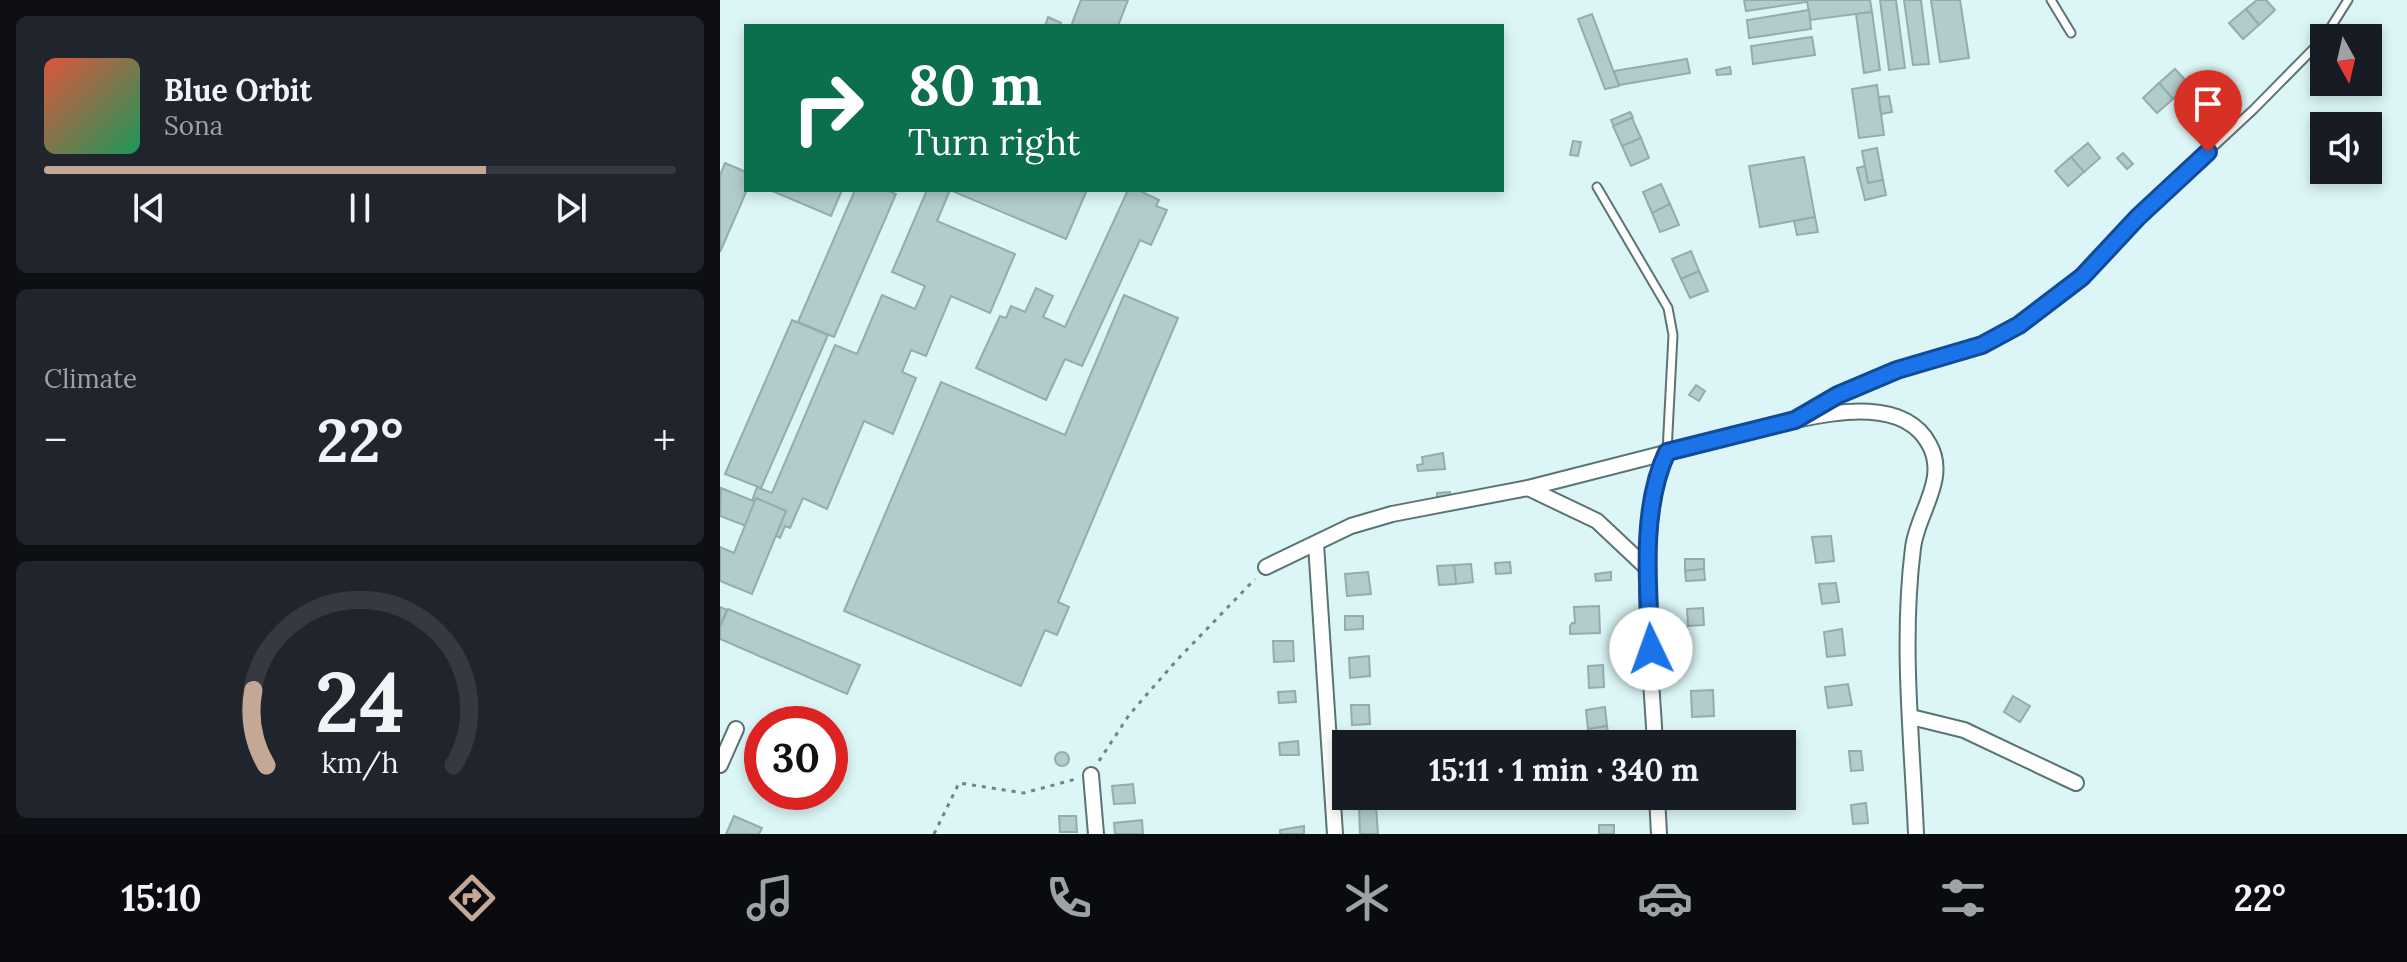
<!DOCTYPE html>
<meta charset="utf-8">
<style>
:root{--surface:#171b24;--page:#20242c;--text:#f1f3f6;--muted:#9ea1a6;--line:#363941;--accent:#c5a796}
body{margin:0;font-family:Lora,serif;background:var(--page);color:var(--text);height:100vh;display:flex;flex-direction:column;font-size:30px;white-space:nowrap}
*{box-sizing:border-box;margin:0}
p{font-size:26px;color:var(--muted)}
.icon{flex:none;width:44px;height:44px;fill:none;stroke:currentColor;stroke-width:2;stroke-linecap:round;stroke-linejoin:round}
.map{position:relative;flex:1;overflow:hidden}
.sheet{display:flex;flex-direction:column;gap:16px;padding:16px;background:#0d0f14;width:720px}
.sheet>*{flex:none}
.guide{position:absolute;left:24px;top:24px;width:760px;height:168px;border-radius:0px;box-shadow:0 4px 12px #0003;background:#0b6e4f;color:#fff;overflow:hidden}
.needle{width:52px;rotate:172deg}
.tools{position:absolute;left:1590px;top:24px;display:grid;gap:16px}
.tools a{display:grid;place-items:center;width:72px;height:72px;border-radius:0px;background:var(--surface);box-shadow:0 4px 12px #0003;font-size:40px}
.speed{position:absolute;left:24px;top:706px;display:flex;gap:16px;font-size:40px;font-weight:700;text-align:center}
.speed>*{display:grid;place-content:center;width:104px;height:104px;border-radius:50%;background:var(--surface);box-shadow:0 4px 12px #0003;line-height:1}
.speed .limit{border:12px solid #d22;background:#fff;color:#111}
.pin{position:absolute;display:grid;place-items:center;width:68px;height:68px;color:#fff;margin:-82px -34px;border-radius:50% 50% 50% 0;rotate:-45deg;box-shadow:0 0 8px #0007}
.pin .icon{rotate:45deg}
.me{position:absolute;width:88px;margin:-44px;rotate:357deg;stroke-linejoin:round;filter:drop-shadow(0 0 6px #0008)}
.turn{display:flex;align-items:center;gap:28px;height:168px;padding:0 32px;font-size:36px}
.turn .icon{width:104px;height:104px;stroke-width:2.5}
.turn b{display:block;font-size:56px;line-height:68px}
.big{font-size:60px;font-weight:700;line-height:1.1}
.sheet .widget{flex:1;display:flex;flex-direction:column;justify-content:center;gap:12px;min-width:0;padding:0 28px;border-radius:12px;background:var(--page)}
.sheet .dial{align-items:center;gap:0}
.dial svg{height:208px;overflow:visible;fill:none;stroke:var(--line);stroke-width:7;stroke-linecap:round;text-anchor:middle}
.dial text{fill:var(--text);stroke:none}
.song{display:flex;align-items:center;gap:24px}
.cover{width:96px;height:96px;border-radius:12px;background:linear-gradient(135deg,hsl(10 70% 55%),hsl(150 70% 35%))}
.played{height:8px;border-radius:4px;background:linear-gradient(90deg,var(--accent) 70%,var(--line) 70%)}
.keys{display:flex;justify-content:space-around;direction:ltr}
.heat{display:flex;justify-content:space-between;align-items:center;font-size:44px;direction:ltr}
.trip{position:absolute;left:612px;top:730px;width:464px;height:80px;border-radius:0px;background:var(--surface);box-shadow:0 4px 12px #0003;font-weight:700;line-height:80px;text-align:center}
.dock{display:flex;height:128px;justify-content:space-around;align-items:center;background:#090b0e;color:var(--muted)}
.dock .icon{width:56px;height:56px}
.dock .active{color:var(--accent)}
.dock b{font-size:36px;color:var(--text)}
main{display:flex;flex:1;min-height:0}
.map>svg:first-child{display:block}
.building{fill:#b2cbcb;stroke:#94acad;stroke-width:2}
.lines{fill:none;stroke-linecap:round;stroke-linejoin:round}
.service-casing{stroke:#5c7374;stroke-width:11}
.minor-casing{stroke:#5c7374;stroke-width:18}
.path{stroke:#728384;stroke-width:3;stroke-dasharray:4 6;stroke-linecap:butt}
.service{stroke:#fff;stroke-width:7}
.minor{stroke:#fff;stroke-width:14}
.route-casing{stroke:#114b97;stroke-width:20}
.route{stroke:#1a73e8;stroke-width:14}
</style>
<main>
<section class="sheet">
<div class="widget">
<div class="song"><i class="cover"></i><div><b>Blue Orbit</b><p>Sona</p></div></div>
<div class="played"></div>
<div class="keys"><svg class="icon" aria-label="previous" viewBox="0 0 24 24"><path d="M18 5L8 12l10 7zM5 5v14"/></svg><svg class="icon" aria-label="pause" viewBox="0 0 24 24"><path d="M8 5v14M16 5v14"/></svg><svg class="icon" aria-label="next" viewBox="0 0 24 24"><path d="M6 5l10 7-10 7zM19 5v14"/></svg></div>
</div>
<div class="widget"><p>Climate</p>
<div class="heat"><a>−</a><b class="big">22°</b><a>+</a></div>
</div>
<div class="widget dial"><svg viewBox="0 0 100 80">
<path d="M14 69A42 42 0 1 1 86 69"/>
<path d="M14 69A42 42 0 0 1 9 40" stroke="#c5a796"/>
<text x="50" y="56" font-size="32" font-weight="700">24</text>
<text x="50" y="72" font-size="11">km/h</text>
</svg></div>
</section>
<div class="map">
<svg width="1687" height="834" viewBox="0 0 1687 834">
<rect width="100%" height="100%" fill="#dcf5f6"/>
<g class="building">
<polygon points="361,0 408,0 398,26 351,26"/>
<polygon points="1024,0 1087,0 1087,2 1026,11"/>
<polygon points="1087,0 1150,0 1152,12 1090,20"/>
<polygon points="1160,0 1176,0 1185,68 1169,70"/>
<polygon points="1184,0 1201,0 1209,64 1193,65"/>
<polygon points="1211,0 1240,0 1249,58 1220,62"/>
<polygon points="1537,0 1546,0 1555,10 1539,25 1526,9"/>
<polygon points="1526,9 1539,25 1523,39 1509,23"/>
<polygon points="1089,10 1091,29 1029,38 1027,20"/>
<polygon points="1152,12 1160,70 1144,73 1136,14"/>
<polygon points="872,14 899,86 885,89 858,19"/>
<polygon points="328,17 341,23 339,26 325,26"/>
<polygon points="1092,37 1095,55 1033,64 1031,46"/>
<polygon points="967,59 970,73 899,85 894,71"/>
<polygon points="1010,67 1011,74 997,75 996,70"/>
<polygon points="1455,69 1469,84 1453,99 1439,83"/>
<polygon points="1439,83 1453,99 1437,113 1423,98"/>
<polygon points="1157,85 1164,135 1139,138 1132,89"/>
<polygon points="1169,96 1172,112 1161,114 1159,97"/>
<polygon points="910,112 913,117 894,126 891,120"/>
<polygon points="912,118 921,138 902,146 893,126"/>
<polygon points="921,138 929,158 911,166 902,146"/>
<polygon points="853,141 861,142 858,156 850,155"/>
<polygon points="1368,143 1380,158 1364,172 1351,157"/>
<polygon points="1157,148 1163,180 1148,183 1142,151"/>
<polygon points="1403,153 1413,164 1407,169 1397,158"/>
<polygon points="1084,157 1095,217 1040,227 1029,166"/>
<polygon points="1351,157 1364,172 1348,186 1335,171"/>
<polygon points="5,163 26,172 27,190 0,252 0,175"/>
<polygon points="1145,166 1148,183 1163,180 1166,195 1145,200 1137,168"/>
<polygon points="941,184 950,204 932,213 923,192"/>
<polygon points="50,190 122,190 111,216"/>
<polygon points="135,190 166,190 176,194 114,337 78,322"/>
<polygon points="207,190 367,190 346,239 230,190 217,221 295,254 270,313 231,296 206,356 191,350 182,372 196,378 173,434 144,421 107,509 83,498 70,528 65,526 60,538 56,536 66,511 37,499 36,502 32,501 37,487 52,493 115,345 137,354 162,295 195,309 205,286 172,272"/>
<polygon points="408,190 418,190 439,200 436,206 447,210 431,245 420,240 362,366 345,359 326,400 256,368 280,316 286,318 291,306 305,312 316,288 333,296 323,317 345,327"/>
<polygon points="950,204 959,225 940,232 932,213"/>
<polygon points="1095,217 1098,232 1077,235 1074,221"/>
<polygon points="971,251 979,271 961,279 952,259"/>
<polygon points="979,271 988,291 970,298 961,279"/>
<polygon points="404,295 458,318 338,602 349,607 337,635 325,630 301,686 124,611 221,382 345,435"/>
<polygon points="72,320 108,335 41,488 5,474"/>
<polygon points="976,385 985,391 979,401 969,395"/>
<polygon points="723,453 725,469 698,471 697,465 703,464 702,457"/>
<polygon points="1,488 36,502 26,526 0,516"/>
<polygon points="730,492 731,499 717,500 717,493"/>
<polygon points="36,498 66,511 32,594 0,581 0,547 14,553"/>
<polygon points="1111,536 1114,561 1096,563 1092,537"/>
<polygon points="965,559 984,559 984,569 965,571"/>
<polygon points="790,562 791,573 776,574 775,563"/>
<polygon points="751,564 753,582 736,584 734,565"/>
<polygon points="734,565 736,584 719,585 717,566"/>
<polygon points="984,569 985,580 966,581 965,571"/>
<polygon points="648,572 651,594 627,596 625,574"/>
<polygon points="891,572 891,580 876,581 875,574"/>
<polygon points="1116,583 1119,602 1102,604 1099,584"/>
<polygon points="879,606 880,633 850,634 850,626 852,623 855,623 854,607"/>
<polygon points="0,607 7,610 0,626"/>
<polygon points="983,608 984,625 968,626 967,609"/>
<polygon points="8,609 140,665 127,694 0,639 0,627"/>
<polygon points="625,616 643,616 643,629 625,630"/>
<polygon points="1122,629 1125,655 1107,657 1104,632"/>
<polygon points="553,641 573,641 574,661 554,662"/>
<polygon points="649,656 650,676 630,678 629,658"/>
<polygon points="883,665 884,687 869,688 868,666"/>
<polygon points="1128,684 1132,705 1108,708 1105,687"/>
<polygon points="993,690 994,716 972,717 971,691"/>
<polygon points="575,691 576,702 559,703 558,692"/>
<polygon points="1293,696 1310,706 1300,722 1284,712"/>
<polygon points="631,705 649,705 650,724 632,725"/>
<polygon points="885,707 887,726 868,729 866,710"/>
<polygon points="887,726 890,744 871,744 868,729"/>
<polygon points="578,741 579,755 560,755 559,743"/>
<polygon points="1129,751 1141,751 1143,770 1131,771"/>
<circle cx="342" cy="759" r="7"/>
<polygon points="413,784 415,803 394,804 392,786"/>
<polygon points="874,796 894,796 894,803 874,802"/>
<polygon points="1146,803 1148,823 1133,824 1131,805"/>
<polygon points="656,807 658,834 640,834 639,808"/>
<polygon points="14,816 42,828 39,834 6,834"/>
<polygon points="339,816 356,816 357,832 340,832"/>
<polygon points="422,820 423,834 395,834 394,823"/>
<rect x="879" y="825" width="15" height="9"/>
<polygon points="584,826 584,834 560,834 560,830"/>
</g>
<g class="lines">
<g class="service-casing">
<g id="service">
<polyline points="1331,0 1351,33"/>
<polyline points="877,187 948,308 953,335 947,452"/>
<polyline points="1087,413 1118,395 1177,370 1262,345 1299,325 1362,277 1418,217 1534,109 1604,38 1628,0"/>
</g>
</g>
<g class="minor-casing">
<g id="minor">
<polyline points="808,488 877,521 928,569"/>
<polyline points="596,544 615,834"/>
<path d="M546,567L631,526L672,514L808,488L1075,420C1116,412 1184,398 1209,444C1229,479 1197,513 1193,548C1181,643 1192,739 1196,834"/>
<polyline points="1191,717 1244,730 1356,783"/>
<path d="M935,744C931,663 914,524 947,452"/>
<polyline points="0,765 16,729"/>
<polyline points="371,775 376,834"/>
<polyline points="937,796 939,834"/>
</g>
</g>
<g class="path">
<polyline points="379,761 409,715 456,661 535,579"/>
<polyline points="214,834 239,783 304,793 356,779"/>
</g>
<use href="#service" class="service"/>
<use href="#minor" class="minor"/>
</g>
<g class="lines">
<g class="route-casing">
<path id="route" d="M931,649C928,587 920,509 947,452L1075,420L1118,395L1177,370L1262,345L1299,325L1362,277L1418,217L1488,152"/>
</g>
<use href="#route" class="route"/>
</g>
</svg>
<div class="tools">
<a><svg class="needle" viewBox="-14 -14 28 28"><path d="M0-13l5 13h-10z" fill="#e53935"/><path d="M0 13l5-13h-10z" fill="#9ea1a6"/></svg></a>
<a><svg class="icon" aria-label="sound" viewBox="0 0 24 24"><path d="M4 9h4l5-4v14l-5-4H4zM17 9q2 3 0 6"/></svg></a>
</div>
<div class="speed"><div class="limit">30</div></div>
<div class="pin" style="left:1488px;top:152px;background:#d93025"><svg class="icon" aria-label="arrive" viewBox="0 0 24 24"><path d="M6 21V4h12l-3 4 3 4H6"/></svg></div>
<svg class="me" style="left:931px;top:649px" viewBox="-20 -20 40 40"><circle r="19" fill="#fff"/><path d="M0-13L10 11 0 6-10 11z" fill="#1a73e8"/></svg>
<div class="trip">15:11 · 1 min · 340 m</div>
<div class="guide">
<div class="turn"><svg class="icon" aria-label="right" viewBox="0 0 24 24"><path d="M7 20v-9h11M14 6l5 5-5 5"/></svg><div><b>80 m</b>Turn right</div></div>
</div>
</div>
</main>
<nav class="dock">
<b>15:10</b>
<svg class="icon active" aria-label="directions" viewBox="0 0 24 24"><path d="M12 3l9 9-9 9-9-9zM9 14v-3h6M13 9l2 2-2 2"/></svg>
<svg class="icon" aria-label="music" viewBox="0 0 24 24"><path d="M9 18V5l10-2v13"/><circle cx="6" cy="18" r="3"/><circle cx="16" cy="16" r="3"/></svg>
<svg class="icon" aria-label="phone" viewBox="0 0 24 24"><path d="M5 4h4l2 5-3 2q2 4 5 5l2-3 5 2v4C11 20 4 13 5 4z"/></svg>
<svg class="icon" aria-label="climate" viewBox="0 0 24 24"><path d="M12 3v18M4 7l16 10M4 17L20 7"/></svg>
<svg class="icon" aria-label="car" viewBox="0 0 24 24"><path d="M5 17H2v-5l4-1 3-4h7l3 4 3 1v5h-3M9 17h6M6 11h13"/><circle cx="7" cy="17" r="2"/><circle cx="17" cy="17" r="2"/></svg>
<svg class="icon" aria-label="filters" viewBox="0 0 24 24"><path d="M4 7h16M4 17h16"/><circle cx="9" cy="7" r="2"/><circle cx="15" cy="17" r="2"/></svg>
<b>22°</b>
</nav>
